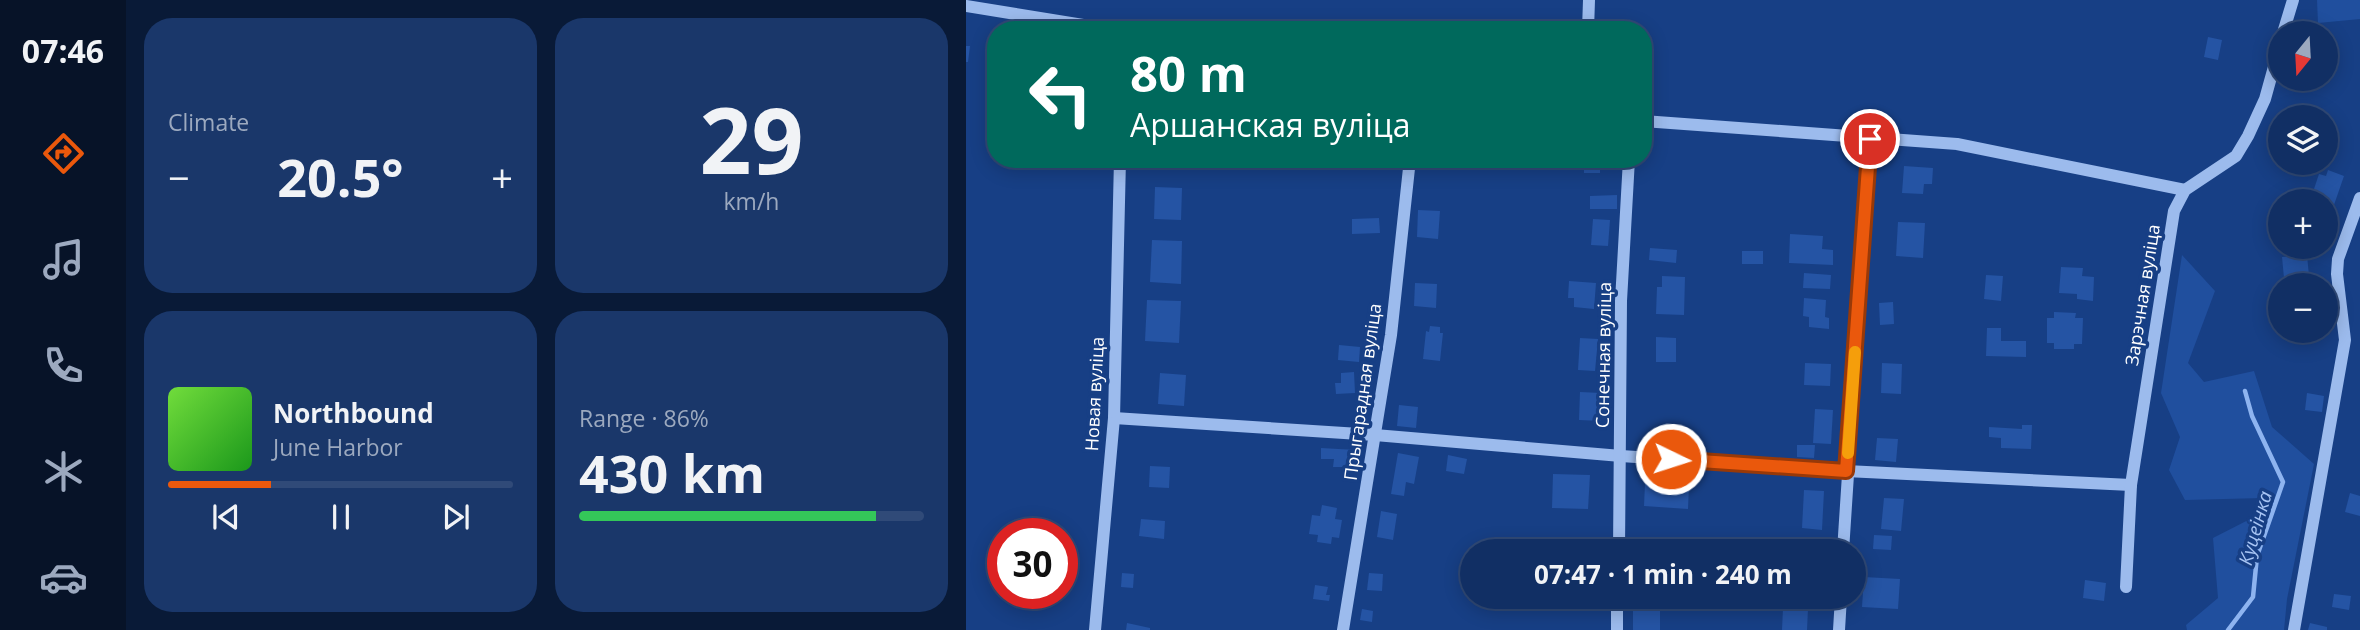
<!DOCTYPE html>
<meta charset="utf-8">
<style>
:root{--surface:#112f64;--page:#1a376a;--text:#f1f3f6;--muted:#9ca9bf;--line:#304a78;--accent:#ea580c}
body{margin:0;font-family:"Open Sans",sans-serif;background:var(--page);color:var(--text);height:100vh;display:flex;flex-direction:column;font-size:26px;white-space:nowrap}
*{box-sizing:border-box;margin:0}
p{font-size:23px;color:var(--muted)}
.icon{flex:none;width:38px;height:38px;fill:none;stroke:currentColor;stroke-width:2;stroke-linecap:round;stroke-linejoin:round}
.map{position:relative;flex:1;overflow:hidden}
.panel{display:flex;flex-direction:column;gap:18px;padding:18px;background:#091a37;width:840px}
.panel>*{flex:none}
.top-card{position:absolute;left:21px;top:21px;width:665px;height:147px;border-radius:28px;box-shadow:0 4px 18px #0003,0 0 0 2px var(--line);background:#00695c;color:#fff;overflow:hidden}
.needle{width:46px;rotate:198deg}
.controls{position:absolute;left:1302px;top:21px;display:grid;gap:14px}
.controls a{display:grid;place-items:center;width:70px;height:70px;border-radius:50%;background:var(--surface);box-shadow:0 4px 18px #0003,0 0 0 2px var(--line);font-size:35px}
.speed{position:absolute;left:21px;top:518px;display:flex;gap:14px;font-size:35px;font-weight:700;text-align:center}
.speed>*{display:grid;place-content:center;width:91px;height:91px;border-radius:50%;background:var(--surface);box-shadow:0 4px 18px #0003,0 0 0 2px var(--line);line-height:1}
.speed .limit{border:10px solid #d22;background:#fff;color:#111}
.pin{position:absolute;display:grid;place-items:center;width:60px;height:60px;color:#fff;margin:-30px;border:4px solid #fff;border-radius:50%;box-shadow:0 2px 7px #0007}
.me{position:absolute;width:77px;margin:-38px;rotate:94deg;stroke-linejoin:round;filter:drop-shadow(0 0 5px #0008)}
.turn{display:flex;align-items:center;gap:24px;height:147px;padding:0 28px;font-size:32px}
.turn .icon{width:91px;height:91px;stroke-width:2.5}
.turn b{display:block;font-size:49px;line-height:60px}
.big{font-size:52px;font-weight:700;line-height:1.1}
.panel .tile{flex:1;display:flex;flex-direction:column;justify-content:center;gap:10px;min-width:0;padding:0 24px;border-radius:28px;background:var(--page)}
.panel .dial{align-items:center;gap:0}
.dial b{font-size:91px;line-height:1}
.song{display:flex;align-items:center;gap:21px}
.cover{width:84px;height:84px;border-radius:10px;background:linear-gradient(135deg,hsl(100 70% 55%),hsl(120 70% 35%))}
.played{height:7px;border-radius:4px;background:linear-gradient(90deg,var(--accent) 30%,var(--line) 30%)}
.keys{display:flex;justify-content:space-around;direction:ltr}
.heat{display:flex;justify-content:space-between;align-items:center;font-size:38px;direction:ltr}
.charge{height:10px;border-radius:5px;background:linear-gradient(90deg,#34c759 86%,var(--line) 0)}
.panel .tiles{flex:1;display:grid;gap:18px;grid-template-columns:repeat(2,1fr)}
.trip{position:absolute;left:494px;top:539px;width:406px;height:70px;border-radius:35px;background:var(--surface);box-shadow:0 4px 18px #0003,0 0 0 2px var(--line);font-weight:700;line-height:70px;text-align:center}
main{display:flex;flex:1;min-height:0}
.tabs{display:flex;flex-direction:column;width:126px;justify-content:space-around;align-items:center;background:#071328;color:var(--muted)}
.tabs .icon{width:49px;height:49px}
.tabs .current{color:var(--accent)}
.tabs b{font-size:32px;color:var(--text)}
.map>svg:first-child{display:block}
.green{fill:#204f9e}
.lines{fill:none;stroke-linecap:round;stroke-linejoin:round}
.stream{stroke:#8eb4f0;stroke-width:4.5}
.building{fill:#2554a4}
.minor{stroke:#9cbbed;stroke-width:12}
.route-casing{stroke:#983908;stroke-width:18}
.route{stroke:#ea580c;stroke-width:12}
.slow{stroke:#f59e0b;stroke-width:12}
.labels{text-anchor:middle;stroke-width:7;stroke-linejoin:round;paint-order:stroke}
.street-label{font-size:18px;fill:#fff;stroke:#173f85}
.water-label{font-size:19px;font-style:italic;fill:#a8c5f4;stroke:#173f85}
</style>
<main>
<nav class="tabs">
<b>07:46</b>
<svg class="icon current" aria-label="directions" viewBox="0 0 24 24"><path d="M12 3l9 9-9 9-9-9zM9 14v-3h6M13 9l2 2-2 2"/></svg>
<svg class="icon" aria-label="music" viewBox="0 0 24 24"><path d="M9 18V5l10-2v13"/><circle cx="6" cy="18" r="3"/><circle cx="16" cy="16" r="3"/></svg>
<svg class="icon" aria-label="phone" viewBox="0 0 24 24"><path d="M5 4h4l2 5-3 2q2 4 5 5l2-3 5 2v4C11 20 4 13 5 4z"/></svg>
<svg class="icon" aria-label="climate" viewBox="0 0 24 24"><path d="M12 3v18M4 7l16 10M4 17L20 7"/></svg>
<svg class="icon" aria-label="car" viewBox="0 0 24 24"><path d="M5 17H2v-5l4-1 3-4h7l3 4 3 1v5h-3M9 17h6M6 11h13"/><circle cx="7" cy="17" r="2"/><circle cx="17" cy="17" r="2"/></svg>
</nav>
<section class="panel">
<div class="tiles">
<div class="tile"><p>Climate</p>
<div class="heat"><a>−</a><b class="big">20.5°</b><a>+</a></div>
</div>
<div class="tile dial"><b>29</b><p>km/h</p></div>
<div class="tile">
<div class="song"><i class="cover"></i><div><b>Northbound</b><p>June Harbor</p></div></div>
<div class="played"></div>
<div class="keys"><svg class="icon" aria-label="previous" viewBox="0 0 24 24"><path d="M18 5L8 12l10 7zM5 5v14"/></svg><svg class="icon" aria-label="pause" viewBox="0 0 24 24"><path d="M8 5v14M16 5v14"/></svg><svg class="icon" aria-label="next" viewBox="0 0 24 24"><path d="M6 5l10 7-10 7zM19 5v14"/></svg></div>
</div>
<div class="tile"><p>Range · 86%</p><b class="big">430 km</b><div class="charge"></div></div>
</div>
</section>
<div class="map">
<svg width="1394" height="630" viewBox="0 0 1394 630">
<rect width="100%" height="100%" fill="#173f85"/>
<g class="green">
<polygon points="1351,0 1394,0 1394,19 1352,23"/>
<polygon points="1216,255 1249,291 1222,363 1238,382 1288,371 1306,427 1348,464 1321,599 1318,630 1221,630 1220,625 1252,598 1247,538 1292,515 1297,498 1219,500 1203,470 1214,437 1195,393"/>
</g>
<g class="lines">
<polyline class="stream" points="1262,630 1287,597 1291,556 1317,482 1286,416 1279,391"/>
</g>
<g class="building">
<polygon points="1242,37 1256,40 1252,60 1238,57"/>
<polygon points="0,46 4,46 2,62 0,62"/>
<polygon points="392,159 424,159 423,168 392,166"/>
<polygon points="618,159 641,159 638,164 634,164 634,173 618,173"/>
<polygon points="938,166 967,168 966,184 958,184 957,194 936,193"/>
<polygon points="1362,170 1378,176 1360,228 1360,201 1344,201 1353,174 1360,176"/>
<polygon points="189,187 216,188 215,220 188,219"/>
<polygon points="651,195 651,209 624,209 624,196"/>
<polygon points="452,210 474,211 472,239 451,237"/>
<polygon points="413,218 414,233 386,234 386,219"/>
<polygon points="627,219 644,220 642,246 625,245"/>
<polygon points="932,222 959,223 957,258 930,256"/>
<polygon points="824,234 857,236 856,249 867,250 867,265 823,263"/>
<polygon points="186,240 216,241 215,284 184,282"/>
<polygon points="684,248 711,250 710,263 683,260"/>
<rect x="776" y="251" width="21" height="13"/>
<polygon points="1341,255 1343,276 1318,278 1316,257"/>
<polygon points="1095,267 1117,268 1116,276 1128,277 1127,301 1111,299 1111,294 1093,293"/>
<polygon points="838,273 865,275 864,289 837,288"/>
<polygon points="1020,275 1037,276 1035,301 1018,299"/>
<polygon points="696,276 719,277 718,315 690,314 691,287 696,287"/>
<polygon points="603,281 630,283 628,309 608,307 608,298 602,298"/>
<polygon points="449,283 471,284 470,308 448,306"/>
<polygon points="838,298 860,300 859,317 863,318 863,329 843,327 843,317 837,316"/>
<polygon points="181,300 215,301 213,343 179,341"/>
<polygon points="927,302 928,324 914,325 913,303"/>
<polygon points="1088,312 1110,313 1109,318 1117,318 1116,344 1108,344 1108,349 1088,349 1088,343 1081,343 1081,318 1088,318"/>
<polygon points="464,326 474,327 474,333 477,333 474,361 457,359 460,331 463,332"/>
<polygon points="1021,328 1035,328 1035,341 1060,341 1060,357 1020,356"/>
<polygon points="690,337 710,338 710,362 690,362"/>
<polygon points="614,338 632,339 629,371 612,370"/>
<polygon points="373,345 394,347 393,362 372,360"/>
<polygon points="839,363 865,364 864,386 838,385"/>
<polygon points="916,363 936,364 935,394 915,393"/>
<polygon points="388,372 389,393 370,394 369,383 375,383 375,373"/>
<polygon points="194,373 220,375 218,406 192,404"/>
<polygon points="614,392 635,393 635,421 613,420"/>
<polygon points="1341,393 1358,396 1356,412 1339,410"/>
<polygon points="433,405 452,407 450,428 431,426"/>
<polygon points="849,409 867,410 865,444 847,443"/>
<polygon points="1056,425 1066,425 1065,449 1035,448 1035,438 1023,437 1023,427 1056,429"/>
<polygon points="911,438 932,439 930,462 909,460"/>
<polygon points="831,445 849,445 848,458 831,457"/>
<polygon points="355,448 390,450 389,462 382,461 382,467 367,467 368,459 355,459"/>
<polygon points="432,453 453,457 448,484 440,482 438,496 425,494"/>
<polygon points="482,455 501,459 498,474 480,471"/>
<polygon points="184,466 204,467 203,488 183,487"/>
<polygon points="587,474 624,475 622,509 586,508"/>
<polygon points="686,475 708,476 707,485 723,486 722,509 678,506 679,483 686,483"/>
<polygon points="838,490 858,491 856,530 836,528"/>
<polygon points="1384,493 1394,496 1394,516 1379,512"/>
<polygon points="918,498 938,499 935,531 915,529"/>
<polygon points="356,505 371,508 369,519 376,520 373,538 366,537 365,544 351,542 352,535 343,534 346,515 354,516"/>
<polygon points="415,511 431,514 427,540 411,537"/>
<polygon points="175,519 199,521 198,539 173,536"/>
<polygon points="908,535 926,536 925,550 907,549"/>
<polygon points="156,573 168,574 167,588 155,587"/>
<polygon points="403,573 417,574 416,591 401,590"/>
<polygon points="898,577 934,579 932,609 896,607"/>
<polygon points="1119,580 1140,583 1138,601 1117,598"/>
<polygon points="349,585 362,587 360,595 364,595 363,601 347,599"/>
<polygon points="1368,594 1385,596 1383,610 1366,607"/>
<rect x="667" y="606" width="27" height="24"/>
<polygon points="817,608 842,609 841,630 816,630"/>
<polygon points="396,609 407,611 406,622 394,620"/>
<polygon points="161,623 184,628 184,630 160,630"/>
<polygon points="1344,623 1361,627 1361,630 1342,630"/>
</g>
<g class="lines">
<g class="minor">
<polyline points="0,6 148,30"/>
<polyline points="622,30 623,0"/>
<polyline points="1317,33 1327,0"/>
<polyline points="677,121 991,144 1219,190"/>
<polyline points="148,418 409,435 655,456 880,471 1165,485"/>
<polyline points="653,551 655,301 663,159"/>
<polyline points="877,551 904,139"/>
<polyline points="1160,587 1165,485 1208,211 1219,190 1270,156 1282,136 1299,99 1314,45"/>
<polyline points="129,630 148,418 154,159"/>
<polyline points="377,630 425,335 444,159"/>
<polyline points="651,630 651,597"/>
<polyline points="873,630 875,597"/>
<polyline points="1328,630 1379,340 1371,274 1372,259 1394,198"/>
</g>
</g>
<g class="lines">
<g class="route-casing">
<polyline id="route" points="705,459 880,471 904,139"/>
</g>
<use href="#route" class="route"/>
<polyline class="slow" points="882,453 889,352"/>
</g>
<g class="labels">
<g class="street-label">
<text transform="translate(1177 295) rotate(-81)" y="6">Зарэчная вуліца</text>
<text transform="translate(638 355) rotate(-89)" y="6">Сонечная вуліца</text>
<text transform="translate(397 392) rotate(-82)" y="6">Прыгарадная вуліца</text>
<text transform="translate(129 394) rotate(-87)" y="6">Новая вуліца</text>
</g>
<g class="water-label">
<text transform="translate(1289 528) rotate(-74)" y="7">Куцеінка</text>
</g>
</g>
</svg>
<div class="controls">
<a><svg class="needle" viewBox="-14 -14 28 28"><path d="M0-13l5 13h-10z" fill="#e53935"/><path d="M0 13l5-13h-10z" fill="#9ca9bf"/></svg></a>
<a><svg class="icon" aria-label="layers" viewBox="0 0 24 24"><path d="M12 4l9 5-9 5-9-5zM3 14l9 5 9-5"/></svg></a>
<a>+</a>
<a>−</a>
</div>
<div class="speed"><div class="limit">30</div></div>
<div class="pin" style="left:904px;top:139px;background:#d93025"><svg class="icon" aria-label="arrive" viewBox="0 0 24 24"><path d="M6 21V4h12l-3 4 3 4H6"/></svg></div>
<svg class="me" style="left:705px;top:459px" viewBox="-20 -20 40 40"><circle r="17" fill="#ea580c" stroke="#fff" stroke-width="3"/><path d="M0-11L8 9 0 5-8 9z" fill="#fff"/></svg>
<div class="trip">07:47 · 1 min · 240 m</div>
<div class="top-card">
<div class="turn"><svg class="icon" aria-label="left" viewBox="0 0 24 24"><path d="M17 20v-9H6M10 6l-5 5 5 5"/></svg><div><b>80 m</b>Аршанская вуліца</div></div>
</div>
</div>
</main>
